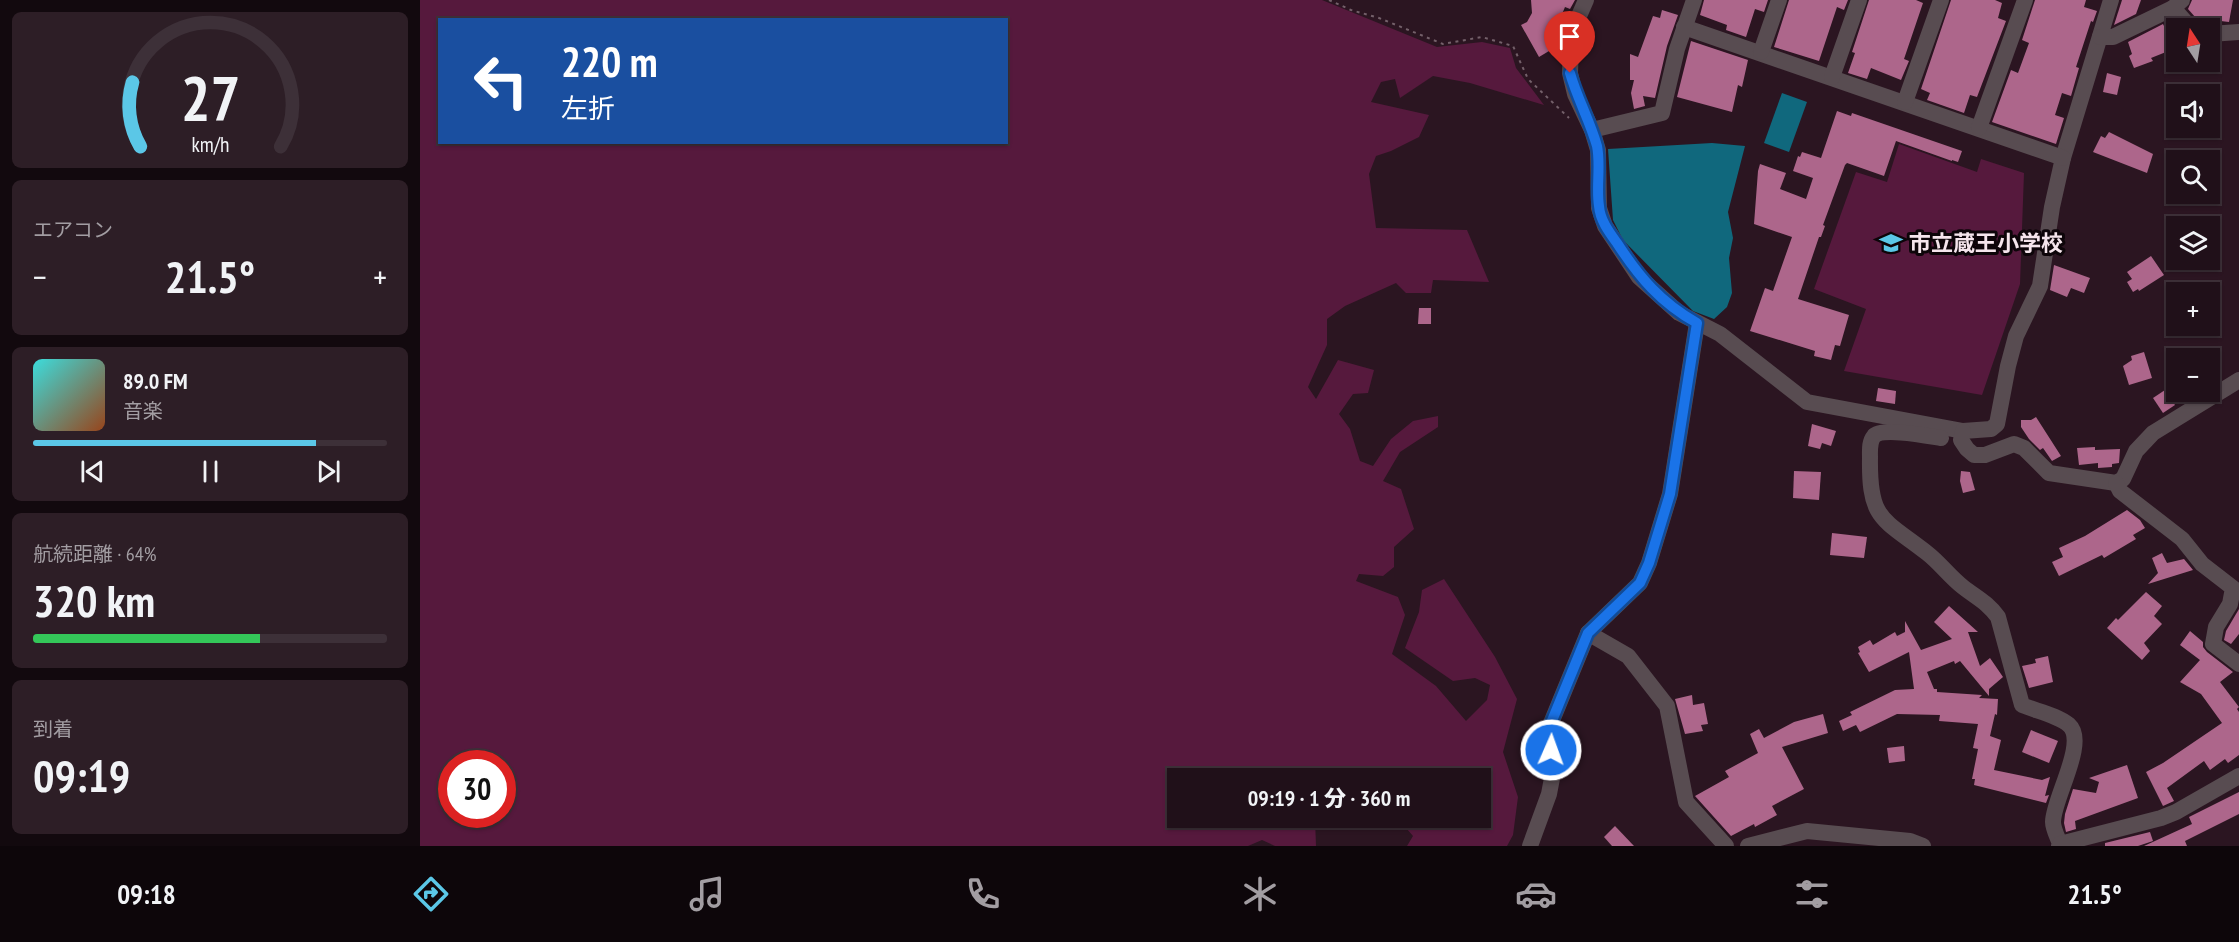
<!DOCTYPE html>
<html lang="ja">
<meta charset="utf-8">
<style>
:root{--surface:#201019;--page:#2d1e26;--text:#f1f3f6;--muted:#a29da2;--line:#3d3038;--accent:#5bc7e7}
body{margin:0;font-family:"PT Sans Narrow","Noto Sans JP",sans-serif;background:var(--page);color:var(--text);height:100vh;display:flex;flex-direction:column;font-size:22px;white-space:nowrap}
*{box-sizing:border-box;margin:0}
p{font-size:20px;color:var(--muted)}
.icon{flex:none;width:33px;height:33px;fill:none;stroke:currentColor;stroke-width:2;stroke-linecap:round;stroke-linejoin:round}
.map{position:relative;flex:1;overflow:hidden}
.drawer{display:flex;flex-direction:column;gap:12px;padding:12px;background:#12090e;width:420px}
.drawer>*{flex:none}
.hud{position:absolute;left:18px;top:18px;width:570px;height:126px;border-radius:0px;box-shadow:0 2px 4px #0004,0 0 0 2px var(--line);background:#1a4fa0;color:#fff;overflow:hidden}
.needle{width:39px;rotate:348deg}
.controls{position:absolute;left:1746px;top:18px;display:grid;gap:12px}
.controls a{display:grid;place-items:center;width:54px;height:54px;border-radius:0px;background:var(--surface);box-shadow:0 2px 4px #0004,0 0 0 2px var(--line);font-size:30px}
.speed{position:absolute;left:18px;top:750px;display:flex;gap:12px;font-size:30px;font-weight:700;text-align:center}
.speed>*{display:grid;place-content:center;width:78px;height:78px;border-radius:50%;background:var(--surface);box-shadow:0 2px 4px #0004,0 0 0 2px var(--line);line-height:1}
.speed .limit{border:9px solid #d22;background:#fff;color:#111}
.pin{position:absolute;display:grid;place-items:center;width:51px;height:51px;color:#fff;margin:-62px -26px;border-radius:50% 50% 50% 0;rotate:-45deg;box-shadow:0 0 6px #0007}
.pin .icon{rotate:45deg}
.me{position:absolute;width:66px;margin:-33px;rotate:2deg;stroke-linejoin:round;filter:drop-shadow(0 0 4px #0008)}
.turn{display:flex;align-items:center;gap:21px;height:126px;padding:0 24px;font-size:27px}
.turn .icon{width:78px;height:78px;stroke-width:2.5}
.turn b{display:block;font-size:42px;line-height:51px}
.big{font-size:45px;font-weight:800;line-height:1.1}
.drawer .card{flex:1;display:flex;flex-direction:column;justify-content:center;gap:9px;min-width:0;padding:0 21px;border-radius:9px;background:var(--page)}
.drawer .dial{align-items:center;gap:0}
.dial svg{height:156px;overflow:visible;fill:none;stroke:var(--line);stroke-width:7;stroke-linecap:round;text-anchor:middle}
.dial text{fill:var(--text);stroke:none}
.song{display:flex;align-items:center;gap:18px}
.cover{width:72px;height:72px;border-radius:9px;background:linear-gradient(135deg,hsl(180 70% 55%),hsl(20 70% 35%))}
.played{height:6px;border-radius:3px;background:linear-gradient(90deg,var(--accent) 80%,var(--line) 80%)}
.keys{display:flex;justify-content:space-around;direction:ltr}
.heat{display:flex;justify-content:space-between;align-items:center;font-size:33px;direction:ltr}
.charge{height:9px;border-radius:4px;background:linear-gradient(90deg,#34c759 64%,var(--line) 0)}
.trip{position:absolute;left:747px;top:768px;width:324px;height:60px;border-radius:0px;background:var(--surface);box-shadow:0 2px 4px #0004,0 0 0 2px var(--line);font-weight:800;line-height:60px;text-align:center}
.menu{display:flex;height:96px;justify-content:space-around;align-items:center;background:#0d060a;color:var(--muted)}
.menu .icon{width:42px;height:42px}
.menu .on{color:var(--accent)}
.menu b{font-size:27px;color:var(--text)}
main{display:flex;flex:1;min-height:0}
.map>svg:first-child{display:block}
.green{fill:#56193d;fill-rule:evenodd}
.water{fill:#10687d}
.building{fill:#ad668b}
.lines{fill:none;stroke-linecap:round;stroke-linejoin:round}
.path{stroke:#74606a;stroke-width:2;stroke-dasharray:3 4.5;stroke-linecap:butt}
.minor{stroke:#584c51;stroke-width:16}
.route-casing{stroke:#114b97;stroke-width:15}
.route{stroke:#1a73e8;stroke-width:10}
.labels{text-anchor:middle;stroke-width:6;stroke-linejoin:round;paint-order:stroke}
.poi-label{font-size:22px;font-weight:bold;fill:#f5e5ec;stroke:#0d0509;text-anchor:start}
</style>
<main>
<section class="drawer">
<div class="card dial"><svg viewBox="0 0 100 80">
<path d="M14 69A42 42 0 1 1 86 69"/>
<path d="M14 69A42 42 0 0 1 10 36" stroke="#5bc7e7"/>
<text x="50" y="56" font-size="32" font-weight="700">27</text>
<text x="50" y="72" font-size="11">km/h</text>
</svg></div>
<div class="card"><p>エアコン</p>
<div class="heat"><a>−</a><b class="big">21.5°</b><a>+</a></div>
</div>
<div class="card">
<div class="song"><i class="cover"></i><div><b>89.0 FM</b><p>音楽</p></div></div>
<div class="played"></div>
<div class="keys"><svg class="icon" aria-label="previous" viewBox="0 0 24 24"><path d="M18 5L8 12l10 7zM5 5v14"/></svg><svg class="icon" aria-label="pause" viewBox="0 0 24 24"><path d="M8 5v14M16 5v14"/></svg><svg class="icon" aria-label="next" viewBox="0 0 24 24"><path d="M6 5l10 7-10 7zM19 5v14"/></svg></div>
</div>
<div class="card"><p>航続距離 · 64%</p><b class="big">320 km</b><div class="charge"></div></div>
<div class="card"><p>到着</p><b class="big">09:19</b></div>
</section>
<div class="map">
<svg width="1819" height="846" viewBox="0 0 1819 846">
<rect width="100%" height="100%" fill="#2b1521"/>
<g class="green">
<path d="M0,0H902L1017,47L1062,42L1090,48L1096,68L1124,105L1050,83L1013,76L980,98L975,79L961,82L951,102L1009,115L999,137L971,151L956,156L949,174L956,228L1047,230L1069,282L1013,280L1011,293H986L976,283L925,306L907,319V345L888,387L896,399L918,360L954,370L948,393L933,394L919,414L930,429L940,461L953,466L971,439L993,421L1018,416V427L980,452L963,481L981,489L994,529L974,547V567L963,576L939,574L936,581L978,597L985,615L972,654L1016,686L1046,721L1067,700L1070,685L1055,678L1033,681L985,648L999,612L1002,590L1024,579L1075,657L1097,699L1083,752L1098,797L1093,835L1087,846H987L993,836L980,821H953L950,818H1060V778H758V818H895L896,846H855L842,840L828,846H0ZM20,20H586V142H20ZM32,764H82V814H32Z"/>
<polygon points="1479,144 1557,172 1561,159 1604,173 1600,284 1562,395 1424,371 1446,309 1394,289 1436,172 1467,182"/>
</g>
<g class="water">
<polygon points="1362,93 1387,102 1369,152 1344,143"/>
<polygon points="1292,143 1325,146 1308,212 1313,238 1309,258 1312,293 1307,307 1294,319 1273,311 1203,240 1193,220 1188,149"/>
</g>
<g class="building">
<polygon points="1111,0 1155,0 1150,9 1145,7 1133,36 1131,37 1135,44 1132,45 1134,48 1119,57 1101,25 1107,22 1112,13"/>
<polygon points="1284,0 1348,0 1344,12 1335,9 1326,37 1306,30 1307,25 1280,15"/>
<polygon points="1369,0 1428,0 1424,10 1417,7 1399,61 1354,47"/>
<polygon points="1449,0 1496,0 1503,3 1484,59 1489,61 1481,80 1451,68 1447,79 1428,73 1435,53 1432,52"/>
<polygon points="1531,0 1575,0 1582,3 1578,18 1586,21 1557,97 1550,95 1544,113 1507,100 1510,93 1501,89"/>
<polygon points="1615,0 1666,0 1664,7 1677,11 1673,22 1671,21 1656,67 1659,68 1651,96 1642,93 1635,115 1644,118 1636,144 1572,122 1591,70 1598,73 1609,43 1602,40"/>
<polygon points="1702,0 1721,0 1716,14 1694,25"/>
<polygon points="1772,0 1813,0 1809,22 1776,18 1768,9"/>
<polygon points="1242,10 1258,15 1247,46 1235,98 1223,96 1225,106 1214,109 1211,93 1214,80 1210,80 1210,54 1218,57 1233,16 1240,18"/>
<polygon points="1743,24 1746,30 1756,28 1756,48 1731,58 1733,61 1714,68 1709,56 1712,54 1708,42"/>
<polygon points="1271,41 1328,60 1322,87 1318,85 1312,112 1257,97"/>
<polygon points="1687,73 1701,77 1697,95 1683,92"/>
<polygon points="1417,111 1431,116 1432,113 1542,151 1538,162 1532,160 1532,161 1476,141 1464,176 1427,163 1425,165 1403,225 1405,226 1401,237 1399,237 1378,299 1429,315 1420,346 1415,345 1411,360 1394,356 1395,351 1330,331 1345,288 1353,291 1372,237 1334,224 1338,171 1340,164 1366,173 1360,189 1386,199 1393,178 1373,171 1378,156 1380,157 1382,152 1401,158"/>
<polygon points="1689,132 1733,154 1727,173 1673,152 1681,136 1685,138"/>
<polygon points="1731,256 1744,275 1719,291 1718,289 1713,292 1707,282 1712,279 1707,272"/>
<polygon points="1634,265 1670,278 1664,293 1651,288 1647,297 1630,290"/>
<polygon points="999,308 1011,308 1011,324 998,324"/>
<polygon points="1724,352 1732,378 1709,385 1703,366 1712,360 1711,356"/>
<polygon points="1458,388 1476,391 1475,404 1456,401"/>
<polygon points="1745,390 1755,405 1743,413 1733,398"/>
<polygon points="1616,417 1641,456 1632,461 1623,448 1620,450 1609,439 1601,427 1601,420 1611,420"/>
<polygon points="1392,424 1416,431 1411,446 1402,443 1400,449 1388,446"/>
<polygon points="1675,447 1675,450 1700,449 1699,463 1692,464 1692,467 1678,468 1678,463 1659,465 1657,448"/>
<polygon points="1374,471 1401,472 1399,500 1373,498"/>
<polygon points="1541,471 1550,472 1555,490 1543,493 1540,481"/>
<polygon points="1707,510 1720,520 1725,528 1713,535 1716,539 1684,558 1682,555 1639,576 1632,562 1643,557 1639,548 1665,536"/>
<polygon points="1412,533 1447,537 1444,558 1410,555"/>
<polygon points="1742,553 1747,563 1764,559 1773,570 1728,584 1738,573 1732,558"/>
<polygon points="1726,592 1742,606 1734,616 1742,624 1724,643 1730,651 1722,660 1687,628 1696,618 1698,620"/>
<polygon points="1529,606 1558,632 1548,632 1560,666 1570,658 1583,677 1569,689 1569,696 1540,661 1535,664 1534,661 1507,672 1514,689 1517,689 1517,692 1562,695 1559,698 1578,699 1577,715 1575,714 1570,736 1581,740 1574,770 1622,780 1630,777 1625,796 1629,795 1626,803 1554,785 1555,779 1552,779 1558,749 1553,748 1558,724 1519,721 1520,715 1477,714 1440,732 1436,725 1423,731 1419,721 1432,715 1430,712 1475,690 1494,689 1489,652 1449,672 1438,653 1440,652 1438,647 1450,640 1453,645 1475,632 1477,636 1485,632 1485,621 1501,650 1532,639 1514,622"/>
<polygon points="1819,609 1819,634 1811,644 1804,640 1806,631"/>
<polygon points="1770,631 1783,642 1783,647 1787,652 1813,672 1800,682 1819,707 1817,709 1819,712 1819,755 1808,763 1805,759 1790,770 1784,761 1747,788 1754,801 1743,806 1726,772 1743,763 1802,723 1781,694 1760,682 1780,660 1760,645"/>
<polygon points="1628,656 1633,682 1609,688 1602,666 1616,663 1615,659"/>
<polygon points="1272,695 1273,705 1284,703 1288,724 1281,725 1283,731 1265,734 1255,699"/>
<polygon points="1403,714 1408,733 1362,747 1384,789 1352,806 1357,815 1335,827 1334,824 1311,836 1275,796 1309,777 1305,771 1338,753 1330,734 1339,729 1344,738 1374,722"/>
<polygon points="1611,730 1638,741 1629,763 1602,752"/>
<polygon points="1484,746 1485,761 1469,763 1467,748"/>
<polygon points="1707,765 1718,798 1655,821 1656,829 1646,832 1644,823 1645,814 1653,789 1676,793 1679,782 1669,778"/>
<polygon points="1819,792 1819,814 1765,841 1767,846 1724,846 1772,824 1769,817"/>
<polygon points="1195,826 1214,846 1192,846 1184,837"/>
<polygon points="1730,832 1733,841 1718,846 1685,846 1685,843"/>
</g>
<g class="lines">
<polyline class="path" points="909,0 931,10 959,18 1023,44 1062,37 1093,46 1108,79 1149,118"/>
<g class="minor">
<polyline points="1166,0 1159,16 1151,47 1150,73 1155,94 1172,130 1178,150 1179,208 1185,226 1219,277 1259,313 1300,334 1387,402 1543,431 1571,429 1577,424 1588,366 1596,336 1620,286 1632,207 1643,158 1691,0"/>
<polyline points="1753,8 1771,28"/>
<polyline points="1264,27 1643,158"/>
<polyline points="1790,34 1819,32"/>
<polyline points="1680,37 1693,37 1753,8 1762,0"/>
<polyline points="1341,52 1359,0"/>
<polyline points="1412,77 1439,0"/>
<polyline points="1485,102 1521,0"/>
<polyline points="1559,128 1605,0"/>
<polyline points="1172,130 1242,113 1257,49 1274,0"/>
<polyline points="1543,431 1541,440 1547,449 1554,455 1565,455 1594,444 1604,448 1629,473 1696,483 1703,479 1716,451 1733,433 1819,380"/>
<path d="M1521,438C1508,436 1461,427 1454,436C1449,442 1450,451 1450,458C1449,520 1462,518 1507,553C1520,563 1530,577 1543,587C1557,598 1567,602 1578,617L1602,705C1616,711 1637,715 1649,725C1668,742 1633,799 1633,822C1633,829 1638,838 1640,844L1639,846"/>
<polyline points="1696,483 1700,491 1762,539 1782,564 1813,588 1810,604 1796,627 1793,644 1819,664"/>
<polyline points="1168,633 1208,656 1247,706 1266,802 1306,846"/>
<polyline points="1640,844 1741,818 1756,812 1819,776"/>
<polyline points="1110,846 1129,794 1133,773 1129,728 1168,633 1220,583 1229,563 1250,494 1277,323"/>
<polyline points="1328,846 1387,831 1490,841 1503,846"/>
</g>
</g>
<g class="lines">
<g class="route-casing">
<path id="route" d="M1131,750L1129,728L1168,633L1220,583L1229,563L1250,494L1277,323C1241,303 1219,277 1197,243C1189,232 1180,220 1179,206C1176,187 1181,165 1177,146C1170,121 1157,98 1150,73"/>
</g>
<use href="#route" class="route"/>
</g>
<defs>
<g id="school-bare" transform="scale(1.8)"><path d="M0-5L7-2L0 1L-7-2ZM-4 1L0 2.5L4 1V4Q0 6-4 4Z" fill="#5bc7e7" stroke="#0d0509" stroke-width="2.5" paint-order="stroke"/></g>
</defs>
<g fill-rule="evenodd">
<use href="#school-bare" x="1471" y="243"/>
</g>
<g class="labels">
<g class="poi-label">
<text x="1489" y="251">市立蔵王小学校</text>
</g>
</g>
</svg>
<div class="controls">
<a><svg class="needle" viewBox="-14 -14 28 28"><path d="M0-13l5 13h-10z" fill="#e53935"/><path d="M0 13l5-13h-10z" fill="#a29da2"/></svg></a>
<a><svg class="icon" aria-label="sound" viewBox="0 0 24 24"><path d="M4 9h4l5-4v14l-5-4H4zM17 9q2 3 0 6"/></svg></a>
<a><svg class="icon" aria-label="search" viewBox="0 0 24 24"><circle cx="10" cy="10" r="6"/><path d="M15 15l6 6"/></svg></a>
<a><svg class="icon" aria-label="layers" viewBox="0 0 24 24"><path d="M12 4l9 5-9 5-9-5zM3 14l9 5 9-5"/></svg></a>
<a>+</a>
<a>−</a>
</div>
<div class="speed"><div class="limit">30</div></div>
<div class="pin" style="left:1150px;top:73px;background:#d93025"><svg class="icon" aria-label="arrive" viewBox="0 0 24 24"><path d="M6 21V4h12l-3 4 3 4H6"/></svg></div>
<svg class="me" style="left:1131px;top:750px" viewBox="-20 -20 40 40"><circle r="17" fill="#1a73e8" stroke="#fff" stroke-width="3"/><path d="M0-11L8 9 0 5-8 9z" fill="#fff"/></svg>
<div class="trip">09:19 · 1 分 · 360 m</div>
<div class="hud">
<div class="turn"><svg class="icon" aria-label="left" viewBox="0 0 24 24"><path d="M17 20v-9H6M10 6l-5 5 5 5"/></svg><div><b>220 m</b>左折</div></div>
</div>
</div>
</main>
<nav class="menu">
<b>09:18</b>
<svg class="icon on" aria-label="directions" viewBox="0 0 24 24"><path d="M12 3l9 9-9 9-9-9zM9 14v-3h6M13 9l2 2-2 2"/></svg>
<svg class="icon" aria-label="music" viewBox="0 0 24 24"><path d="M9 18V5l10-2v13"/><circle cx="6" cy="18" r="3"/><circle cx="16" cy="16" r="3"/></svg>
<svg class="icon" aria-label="phone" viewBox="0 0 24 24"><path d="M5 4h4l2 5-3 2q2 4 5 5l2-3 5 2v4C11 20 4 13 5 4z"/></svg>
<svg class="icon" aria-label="climate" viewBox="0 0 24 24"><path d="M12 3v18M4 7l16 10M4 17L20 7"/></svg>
<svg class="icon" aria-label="car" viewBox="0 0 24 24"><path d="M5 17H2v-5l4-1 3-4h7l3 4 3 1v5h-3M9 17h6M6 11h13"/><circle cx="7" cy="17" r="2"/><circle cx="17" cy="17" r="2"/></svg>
<svg class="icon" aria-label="filters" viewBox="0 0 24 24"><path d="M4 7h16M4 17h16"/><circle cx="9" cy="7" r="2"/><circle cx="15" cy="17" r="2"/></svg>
<b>21.5°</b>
</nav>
